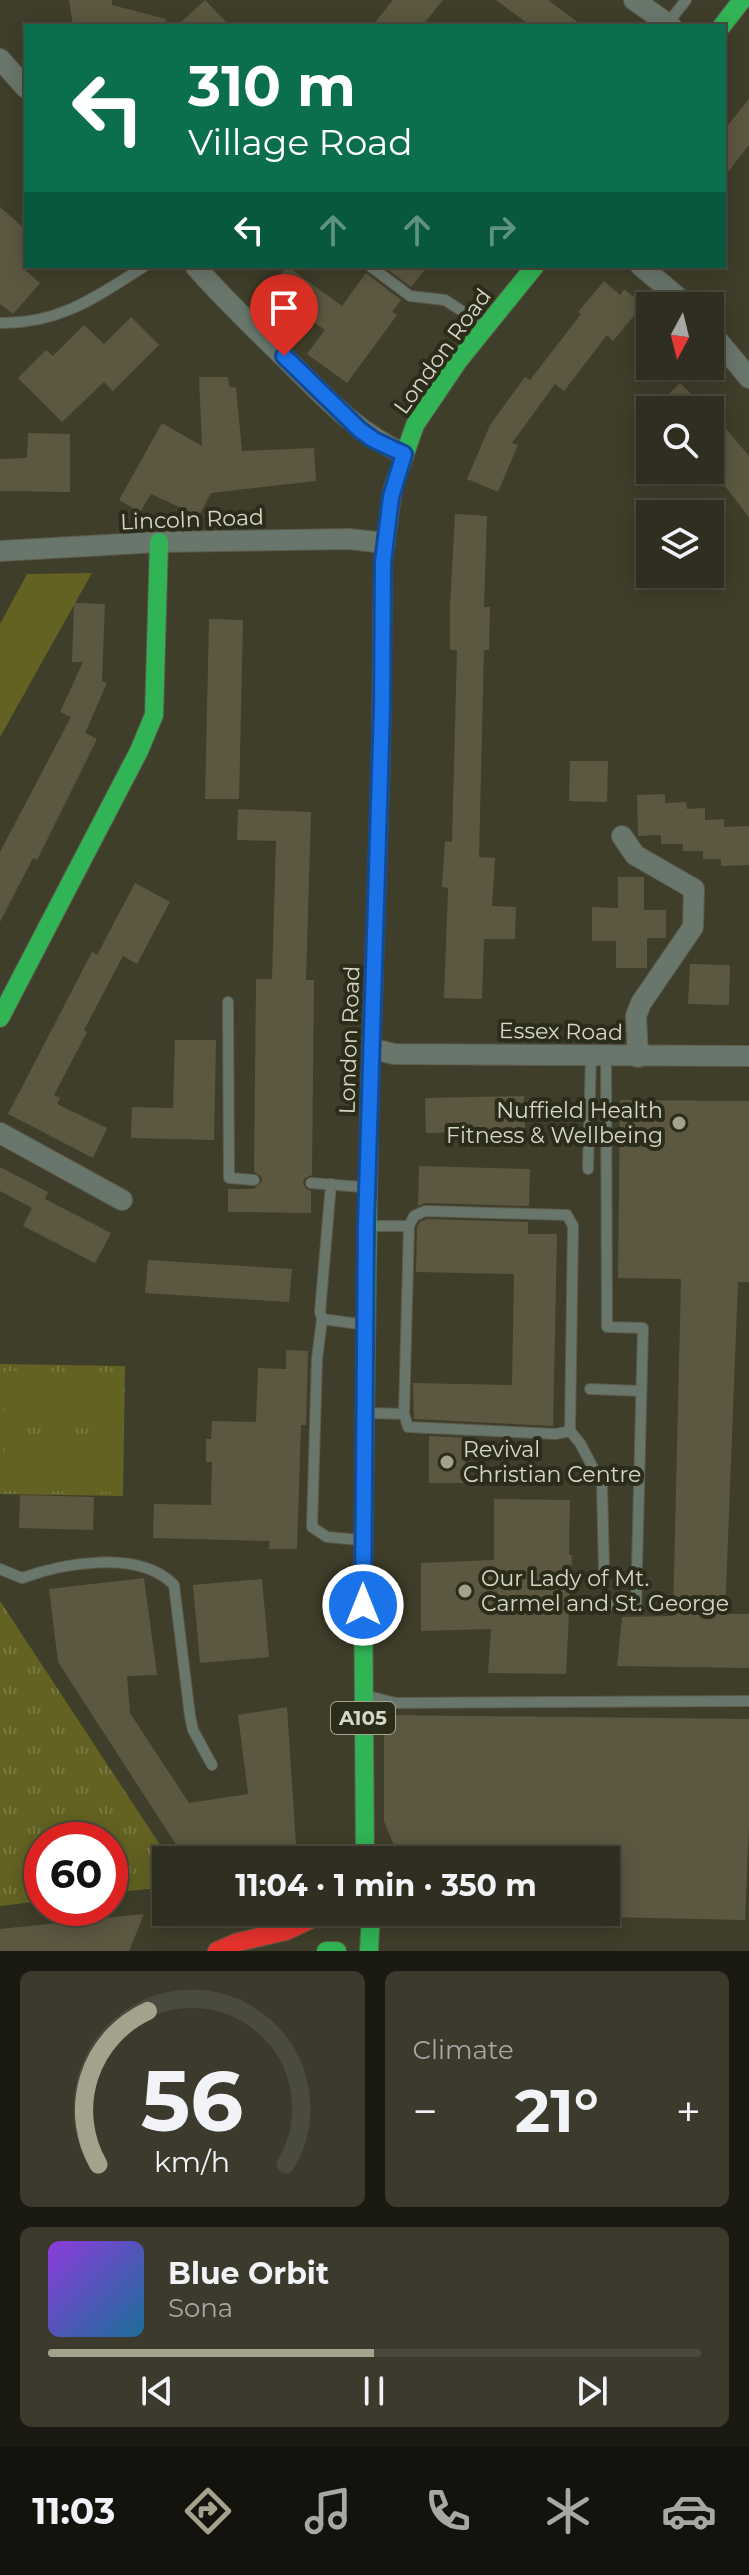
<!DOCTYPE html>
<meta charset="utf-8">
<style>
:root{--surface:#2f2e20;--page:#3b3a2d;--text:#f1f3f6;--muted:#a7a8a5;--line:#4a4a3e;--accent:#a2a28d}
body{margin:0;font-family:Montserrat,sans-serif;background:var(--page);color:var(--text);height:100vh;display:flex;flex-direction:column;font-size:30px;white-space:nowrap}
*{box-sizing:border-box;margin:0}
p{font-size:26px;color:var(--muted)}
.icon{flex:none;width:44px;height:44px;fill:none;stroke:currentColor;stroke-width:2;stroke-linecap:round;stroke-linejoin:round}
.map{position:relative;height:1951px;overflow:hidden}
.sheet{display:flex;flex-direction:column;gap:20px;padding:20px;background:#1a1912;flex:1}
.sheet>*{flex:none}
.top-card{position:absolute;left:24px;top:24px;width:702px;height:244px;border-radius:0px;box-shadow:0 4px 20px #0003,0 0 0 2px var(--line);background:#0b6e4f;color:#fff;overflow:hidden}
.needle{width:52px;rotate:187deg}
.tools{position:absolute;left:636px;top:292px;display:grid;gap:16px}
.tools a{display:grid;place-items:center;width:88px;height:88px;border-radius:0px;background:var(--surface);box-shadow:0 4px 20px #0003,0 0 0 2px var(--line);font-size:40px}
.speed{position:absolute;left:24px;top:1822px;display:flex;gap:16px;font-size:40px;font-weight:700;text-align:center}
.speed>*{display:grid;place-content:center;width:104px;height:104px;border-radius:50%;background:var(--surface);box-shadow:0 4px 20px #0003,0 0 0 2px var(--line);line-height:1}
.speed .limit{border:12px solid #d22;background:#fff;color:#111}
.pin{position:absolute;display:grid;place-items:center;width:68px;height:68px;color:#fff;margin:-82px -34px;border-radius:50% 50% 50% 0;rotate:-45deg;box-shadow:0 0 8px #0007}
.pin .icon{rotate:45deg}
.me{position:absolute;width:88px;margin:-44px;rotate:0deg;stroke-linejoin:round;filter:drop-shadow(0 0 6px #0008)}
.turn{display:flex;align-items:center;gap:28px;height:168px;padding:0 32px;font-size:36px}
.turn .icon{width:104px;height:104px;stroke-width:2.5}
.turn b{display:block;font-size:56px;line-height:68px}
.lanes{display:flex;align-items:center;height:76px;padding:0 32px;background:#0003;justify-content:center;gap:40px;direction:ltr}
.lanes .off{opacity:.35}
.big{font-size:60px;font-weight:700;line-height:1.1}
.sheet .card{flex:1;display:flex;flex-direction:column;justify-content:center;gap:12px;min-width:0;padding:0 28px;border-radius:12px;background:var(--page)}
.sheet .dial{align-items:center;gap:0}
.dial svg{height:208px;overflow:visible;fill:none;stroke:var(--line);stroke-width:7;stroke-linecap:round;text-anchor:middle}
.dial text{fill:var(--text);stroke:none}
.song{display:flex;align-items:center;gap:24px}
.cover{width:96px;height:96px;border-radius:12px;background:linear-gradient(135deg,hsl(270 70% 55%),hsl(200 70% 35%))}
.played{height:8px;border-radius:4px;background:linear-gradient(90deg,var(--accent) 50%,var(--line) 50%)}
.keys{display:flex;justify-content:space-around;direction:ltr}
.heat{display:flex;justify-content:space-between;align-items:center;font-size:44px;direction:ltr}
.sheet .tiles{flex:1;display:grid;gap:20px;grid-template-columns:1fr 1fr}
.card:last-child{grid-column:span 2}
.trip{position:absolute;left:152px;top:1846px;width:468px;height:80px;border-radius:0px;background:var(--surface);box-shadow:0 4px 20px #0003,0 0 0 2px var(--line);font-weight:700;line-height:80px;text-align:center}
.tab-bar{display:flex;height:128px;justify-content:space-around;align-items:center;background:#13120d;color:var(--muted)}
.tab-bar .icon{width:56px;height:56px}
.tab-bar .on{color:var(--accent)}
.tab-bar b{font-size:36px;color:var(--text)}
.map>svg:first-child{display:block}
.grass{fill:url(#grass-tufts)}
.garden{fill:#636222}
.building{fill:#5c5741}
.lines{fill:none;stroke-linecap:round;stroke-linejoin:round}
.lane-casing{stroke:#5c5b4a;stroke-width:12}
.street-casing{stroke:#5c5b4a;stroke-width:22}
.fast-casing{stroke:#5c5b4a;stroke-width:20}
.jam-casing{stroke:#5c5b4a;stroke-width:20}
.lane{stroke:#69766b;stroke-width:10}
.street{stroke:#69766b;stroke-width:20}
.fast{stroke:#30b455;stroke-width:18}
.jam{stroke:#e5322d;stroke-width:18}
.route-casing{stroke:#114b97;stroke-width:20}
.route{stroke:#1a73e8;stroke-width:14}
.poi-dot{fill:#a2a28d;stroke:#2c2c1b;stroke-width:3}
.labels{text-anchor:middle;stroke-width:8;stroke-linejoin:round;paint-order:stroke}
.shield{fill:#2c2c1b;stroke:#a4a491;stroke-width:2}
.shield-label{font-size:20px;font-weight:bold;fill:#d7d8c3}
.street-label{font-size:22px;fill:#d7d8c3;stroke:#2c2c1b}
.poi-label{font-size:22px;fill:#d7d8c3;stroke:#2c2c1b;text-anchor:start}
</style>
<div class="map">
<svg width="749" height="1951" viewBox="0 0 749 1951">
<defs>
<pattern id="grass-tufts" width="24" height="20" patternUnits="userSpaceOnUse" patternTransform="scale(2)"><rect width="24" height="20" fill="#636222"/><path d="M3 7l-1-3M5 7V3M7 7l1-3M15 17l-1-3M17 17v-4M19 17l1-3" fill="none" stroke="#797840"/></pattern>
</defs>
<rect width="100%" height="100%" fill="#3f3e2a"/>
<g class="grass">
<polygon points="0,1364 125,1366 123,1496 0,1494"/>
<polygon points="0,1601 170,1860 166,1860 166,1887 110,1893 110,1840 42,1840 42,1901 0,1906"/>
</g>
<g class="garden">
<polygon points="92,573 0,737 0,624 27,574"/>
<polygon points="5,1371 117,1372 116,1429 4,1427"/>
<polygon points="5,1434 117,1435 116,1492 4,1491"/>
</g>
<g class="building">
<polygon points="69,0 112,0 112,5 166,19 165,26 73,26"/>
<polygon points="205,0 230,26 177,26"/>
<polygon points="393,0 443,0 422,26 372,26"/>
<polygon points="496,0 548,0 583,26 531,26"/>
<polygon points="749,99 749,145 724,177 724,130"/>
<polygon points="0,207 26,230 26,271 40,283 13,314 0,304"/>
<polygon points="287,266 342,306 366,273 401,300 392,312 397,315 347,383 307,354 325,330 269,290"/>
<polygon points="383,266 428,266 411,287"/>
<polygon points="604,281 620,295 624,289 643,305 613,341 607,335 564,391 555,384 512,443 518,445 498,492 467,479 490,425 525,377 530,380 581,314 578,312"/>
<polygon points="131,317 159,345 113,391 104,382 62,422 18,378 46,350 53,356 84,325 104,344"/>
<polygon points="199,377 228,377 229,386 236,388 242,451 314,448 316,481 211,493 199,516 151,494 140,512 119,500 162,423 202,446"/>
<polygon points="680,383 708,410 653,410"/>
<polygon points="710,410 749,456 749,517 710,467"/>
<polygon points="28,433 70,434 70,492 0,491 0,459 27,458"/>
<polygon points="455,514 487,516 484,607 490,607 489,650 484,650 479,857 495,858 492,906 516,907 515,939 484,939 482,999 444,998 448,888 442,887 445,841 452,842 457,650 450,650 450,606"/>
<polygon points="74,603 105,604 102,681 107,683 85,733 97,739 37,860 33,858 0,922 0,852 71,717 60,712 83,662 72,662"/>
<polygon points="209,619 243,620 239,799 205,799"/>
<polygon points="570,761 608,761 607,802 569,801"/>
<polygon points="665,794 665,803 686,802 687,809 705,808 705,820 724,819 724,827 749,826 749,865 721,866 721,859 703,859 703,851 683,851 683,844 661,844 661,835 638,836 637,795"/>
<polygon points="238,809 311,812 306,980 314,980 312,1175 305,1178 303,1183 306,1189 311,1191 311,1213 228,1212 228,1189 254,1189 262,1181 261,1176 254,1172 256,979 272,979 276,841 237,840"/>
<polygon points="618,877 644,877 644,910 666,910 666,938 647,938 647,968 616,968 616,941 592,941 592,907 618,908"/>
<polygon points="135,883 170,902 137,964 123,956 84,1030 87,1032 54,1095 60,1098 57,1104 107,1128 93,1158 8,1114 92,952 97,955"/>
<polygon points="690,964 730,965 729,1005 688,1004"/>
<polygon points="175,1040 216,1040 214,1140 131,1138 132,1107 173,1108"/>
<polygon points="524,1096 525,1130 426,1133 425,1098"/>
<polygon points="620,1100 749,1101 749,1282 738,1282 725,1614 749,1614 749,1668 617,1666 622,1617 673,1616 681,1279 618,1278"/>
<polygon points="419,1166 530,1169 529,1206 425,1203 418,1206"/>
<polygon points="0,1167 48,1192 45,1199 111,1233 95,1263 23,1226 32,1208 0,1191"/>
<polygon points="427,1219 528,1222 528,1234 557,1234 553,1426 414,1419 413,1383 512,1385 514,1274 416,1272 417,1227 420,1222"/>
<polygon points="148,1260 292,1269 289,1302 145,1293"/>
<polygon points="286,1350 308,1351 306,1425 301,1425 297,1549 269,1549 270,1541 153,1538 154,1504 211,1505 212,1462 206,1462 206,1439 211,1439 212,1421 256,1422 258,1368 286,1369"/>
<polygon points="429,1436 465,1438 465,1483 429,1483"/>
<polygon points="20,1495 94,1497 93,1530 19,1528"/>
<polygon points="494,1499 570,1500 569,1555 572,1555 566,1674 488,1673 491,1629 421,1631 421,1563 494,1560"/>
<polygon points="144,1578 157,1675 127,1676 130,1713 189,1803 248,1794 238,1715 287,1707 297,1860 186,1860 58,1662 49,1589"/>
<polygon points="262,1579 269,1657 200,1663 193,1585"/>
<polygon points="384,1715 749,1719 749,1825 745,1920 606,1917 606,1860 400,1860 384,1821"/>
<polygon points="144,1914 129,1951 0,1951 0,1929"/>
</g>
<g class="lines">
<g class="lane-casing">
<g id="lane">
<polyline points="668,23 686,0"/>
<polyline points="370,266 410,296 445,300 482,324"/>
<path d="M0,323C60,324 96,297 145,266"/>
<polyline points="228,1002 229,1178 254,1180"/>
<polyline points="588,1169 591,1055"/>
<polyline points="311,1183 362,1187"/>
<polyline points="331,1184 320,1312 322,1319 359,1324"/>
<polyline points="368,1226 409,1226 414,1216 425,1211 567,1215 573,1226 570,1431 556,1434 408,1427 404,1414 369,1413"/>
<polyline points="322,1319 317,1359 312,1527 327,1537 361,1540"/>
<polyline points="590,1389 641,1391"/>
<polyline points="404,1414 409,1226"/>
<polyline points="570,1431 580,1443 602,1485 604,1570"/>
<path d="M0,1569L22,1578C64,1563 139,1549 174,1585L190,1716L193,1730L212,1765"/>
<polyline points="586,1603 636,1607 643,1328 607,1327 606,1056"/>
<polyline points="368,1696 396,1703 749,1701"/>
</g>
</g>
<g class="street-casing">
<g id="street">
<polyline points="634,0 671,26"/>
<polyline points="0,59 26,88"/>
<path d="M195,266C223,298 254,328 285,358C324,396 353,430 404,454"/>
<polyline points="641,266 688,306"/>
<polyline points="710,331 749,378"/>
<polyline points="0,551 159,542 349,539 385,543"/>
<polyline points="622,836 635,855 694,889 693,927 641,1003 636,1016 638,1057"/>
<polyline points="373,1049 394,1054 749,1056"/>
<polyline points="0,1133 122,1200"/>
</g>
</g>
<g class="fast-casing">
<g id="fast">
<polyline points="722,26 742,0"/>
<polyline points="381,753 383,562 393,488 415,425 459,360 535,266"/>
<polyline points="0,1018 139,751 154,715 159,542"/>
<polyline points="365,1860 363,1575 369,1121"/>
<polyline points="326,1951 337,1951"/>
<polyline points="369,1951 371,1912"/>
</g>
</g>
<g class="jam-casing">
<g id="jam">
<polyline points="369,1121 381,753"/>
<polyline points="217,1951 238,1942 286,1931 326,1912"/>
</g>
</g>
<use href="#lane" class="lane"/>
<use href="#street" class="street"/>
<use href="#fast" class="fast"/>
<use href="#jam" class="jam"/>
</g>
<g class="lines">
<g class="route-casing">
<polyline id="route" points="284,356 360,430 374,440 404,454 391,497 383,562 382,708 366,1226 363,1605"/>
</g>
<use href="#route" class="route"/>
</g>
<g class="poi-dot">
<circle cx="679" cy="1123" r="8"/>
<circle cx="447" cy="1462" r="8"/>
<circle cx="465" cy="1591" r="8"/>
</g>
<g class="labels">
<rect class="shield" x="331" y="1702" width="64" height="32" rx="6"/>
<g class="shield-label">
<text x="363" y="1725">A105</text>
</g>
<g class="street-label">
<text transform="translate(442 351) rotate(-54)" y="8">London Road</text>
<text transform="translate(192 519) rotate(-2)" y="8">Lincoln Road</text>
<text transform="translate(561 1031) rotate(1)" y="8">Essex Road</text>
<text transform="translate(349 1040) rotate(-88)" y="8">London Road</text>
</g>
<g class="poi-label">
<text x="663" y="1118" text-anchor="end">Nuffield Health<tspan x="663" dy="25">Fitness &amp; Wellbeing</tspan></text>
<text x="463" y="1457">Revival<tspan x="463" dy="25">Christian Centre</tspan></text>
<text x="481" y="1586">Our Lady of Mt.<tspan x="481" dy="25">Carmel and St. George</tspan></text>
</g>
</g>
</svg>
<div class="tools">
<a><svg class="needle" viewBox="-14 -14 28 28"><path d="M0-13l5 13h-10z" fill="#e53935"/><path d="M0 13l5-13h-10z" fill="#a7a8a5"/></svg></a>
<a><svg class="icon" aria-label="search" viewBox="0 0 24 24"><circle cx="10" cy="10" r="6"/><path d="M15 15l6 6"/></svg></a>
<a><svg class="icon" aria-label="layers" viewBox="0 0 24 24"><path d="M12 4l9 5-9 5-9-5zM3 14l9 5 9-5"/></svg></a>
</div>
<div class="speed"><div class="limit">60</div></div>
<div class="pin" style="left:284px;top:356px;background:#d93025"><svg class="icon" aria-label="arrive" viewBox="0 0 24 24"><path d="M6 21V4h12l-3 4 3 4H6"/></svg></div>
<svg class="me" style="left:363px;top:1605px" viewBox="-20 -20 40 40"><circle r="17" fill="#1a73e8" stroke="#fff" stroke-width="3"/><path d="M0-11L8 9 0 5-8 9z" fill="#fff"/></svg>
<div class="trip">11:04 · 1 min · 350 m</div>
<div class="top-card">
<div class="turn"><svg class="icon" aria-label="left" viewBox="0 0 24 24"><path d="M17 20v-9H6M10 6l-5 5 5 5"/></svg><div><b>310 m</b>Village Road</div></div>
<div class="lanes"><svg class="icon" aria-label="left" viewBox="0 0 24 24"><path d="M17 20v-9H6M10 6l-5 5 5 5"/></svg><svg class="icon off" aria-label="ahead" viewBox="0 0 24 24"><path d="M12 20V5M6 11l6-6 6 6"/></svg><svg class="icon off" aria-label="ahead" viewBox="0 0 24 24"><path d="M12 20V5M6 11l6-6 6 6"/></svg><svg class="icon off" aria-label="right" viewBox="0 0 24 24"><path d="M7 20v-9h11M14 6l5 5-5 5"/></svg></div>
</div>
</div>
<section class="sheet">
<div class="tiles">
<div class="card dial"><svg viewBox="0 0 100 80">
<path d="M14 69A42 42 0 1 1 86 69"/>
<path d="M14 69A42 42 0 0 1 33 10" stroke="#a2a28d"/>
<text x="50" y="56" font-size="32" font-weight="700">56</text>
<text x="50" y="72" font-size="11">km/h</text>
</svg></div>
<div class="card"><p>Climate</p>
<div class="heat"><a>−</a><b class="big">21°</b><a>+</a></div>
</div>
<div class="card">
<div class="song"><i class="cover"></i><div><b>Blue Orbit</b><p>Sona</p></div></div>
<div class="played"></div>
<div class="keys"><svg class="icon" aria-label="previous" viewBox="0 0 24 24"><path d="M18 5L8 12l10 7zM5 5v14"/></svg><svg class="icon" aria-label="pause" viewBox="0 0 24 24"><path d="M8 5v14M16 5v14"/></svg><svg class="icon" aria-label="next" viewBox="0 0 24 24"><path d="M6 5l10 7-10 7zM19 5v14"/></svg></div>
</div>
</div>
</section>
<nav class="tab-bar">
<b>11:03</b>
<svg class="icon on" aria-label="directions" viewBox="0 0 24 24"><path d="M12 3l9 9-9 9-9-9zM9 14v-3h6M13 9l2 2-2 2"/></svg>
<svg class="icon" aria-label="music" viewBox="0 0 24 24"><path d="M9 18V5l10-2v13"/><circle cx="6" cy="18" r="3"/><circle cx="16" cy="16" r="3"/></svg>
<svg class="icon" aria-label="phone" viewBox="0 0 24 24"><path d="M5 4h4l2 5-3 2q2 4 5 5l2-3 5 2v4C11 20 4 13 5 4z"/></svg>
<svg class="icon" aria-label="climate" viewBox="0 0 24 24"><path d="M12 3v18M4 7l16 10M4 17L20 7"/></svg>
<svg class="icon" aria-label="car" viewBox="0 0 24 24"><path d="M5 17H2v-5l4-1 3-4h7l3 4 3 1v5h-3M9 17h6M6 11h13"/><circle cx="7" cy="17" r="2"/><circle cx="17" cy="17" r="2"/></svg>
</nav>
